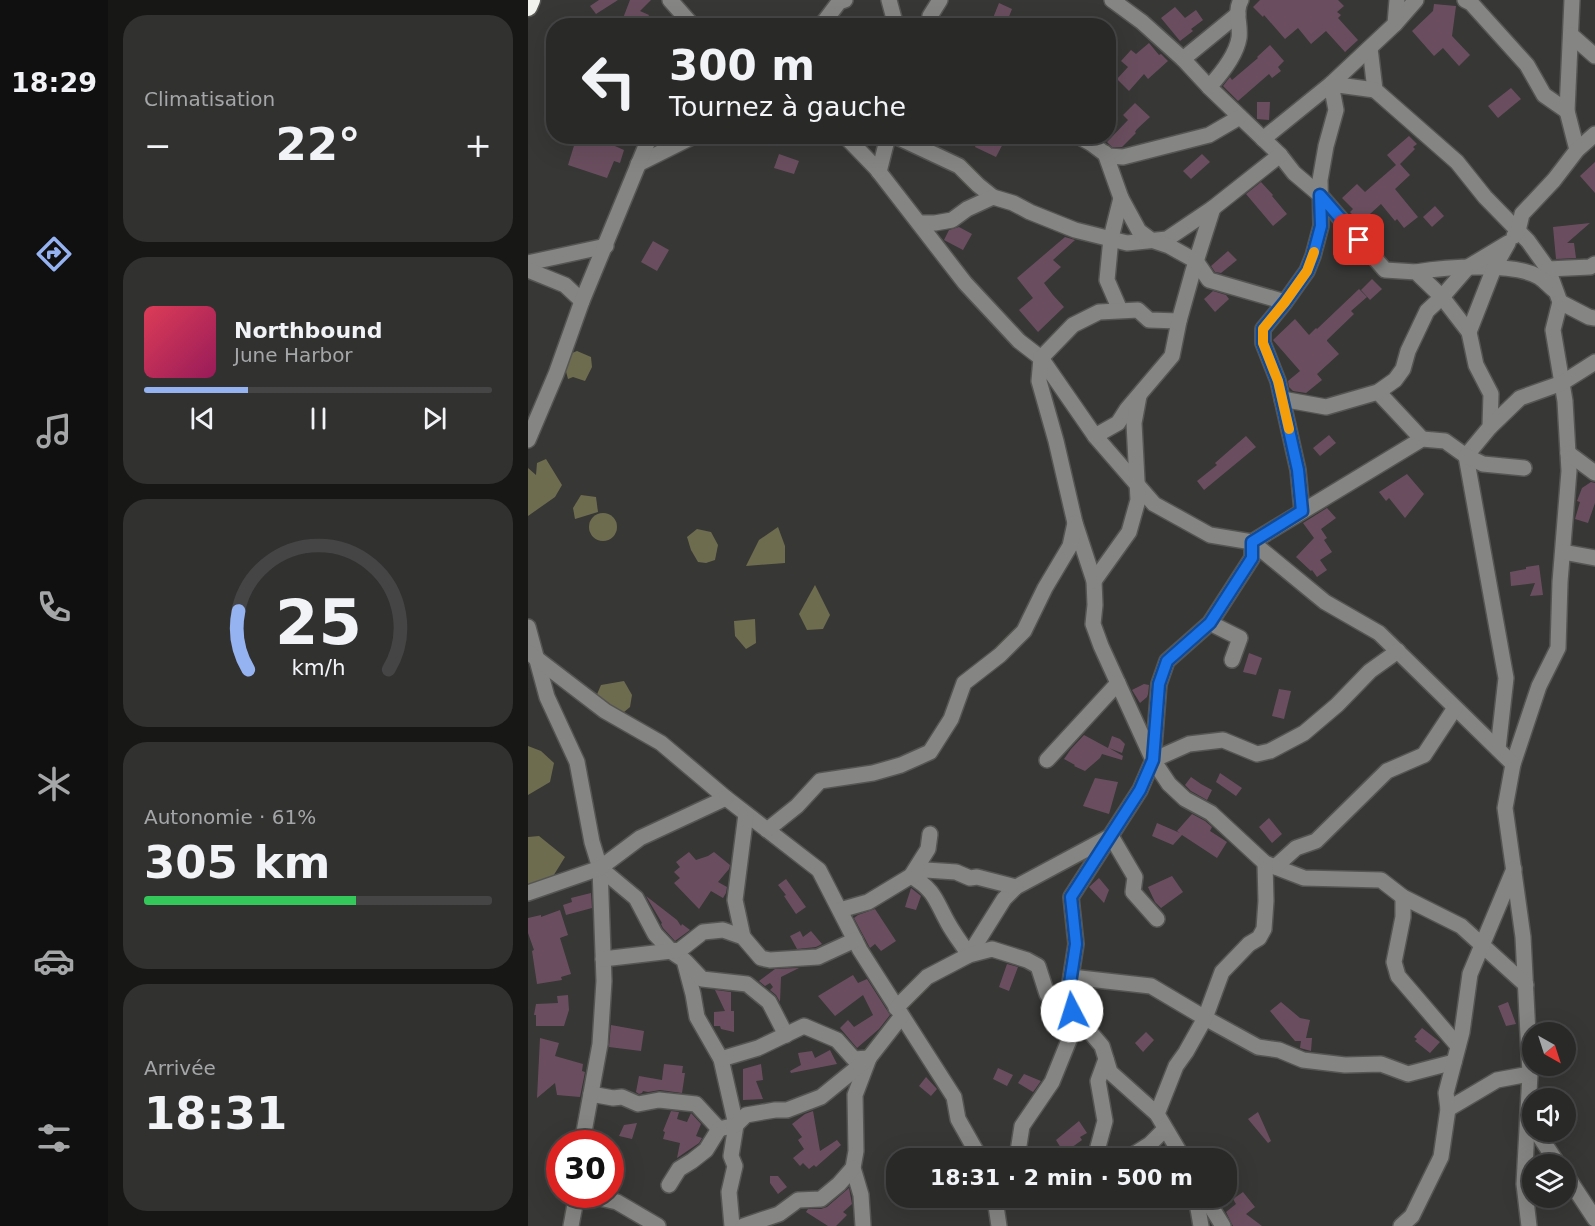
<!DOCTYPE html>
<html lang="fr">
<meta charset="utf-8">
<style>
:root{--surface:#292928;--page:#313130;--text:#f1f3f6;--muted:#a5a6a8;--line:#454545;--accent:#95b2f1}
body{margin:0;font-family:"DejaVu Sans",sans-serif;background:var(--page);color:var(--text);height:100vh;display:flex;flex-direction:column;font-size:22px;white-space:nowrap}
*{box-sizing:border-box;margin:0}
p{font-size:20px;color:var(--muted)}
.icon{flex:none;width:33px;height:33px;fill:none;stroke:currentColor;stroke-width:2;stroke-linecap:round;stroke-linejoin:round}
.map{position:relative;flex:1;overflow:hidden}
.drawer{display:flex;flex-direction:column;gap:15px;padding:15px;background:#171716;width:420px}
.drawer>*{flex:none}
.banner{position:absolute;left:18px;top:18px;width:570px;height:126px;border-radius:24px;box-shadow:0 6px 24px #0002,0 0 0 2px var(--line);background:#292928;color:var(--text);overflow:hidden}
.needle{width:39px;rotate:141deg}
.fabs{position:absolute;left:994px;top:1022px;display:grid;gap:12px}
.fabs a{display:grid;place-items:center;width:54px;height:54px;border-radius:50%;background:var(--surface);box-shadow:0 6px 24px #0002,0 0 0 2px var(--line);font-size:30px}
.speed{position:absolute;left:18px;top:1130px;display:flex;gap:12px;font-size:30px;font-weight:700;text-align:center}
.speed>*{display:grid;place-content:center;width:78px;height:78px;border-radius:50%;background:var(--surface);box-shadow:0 6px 24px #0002,0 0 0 2px var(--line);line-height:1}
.speed .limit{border:9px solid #d22;background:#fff;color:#111}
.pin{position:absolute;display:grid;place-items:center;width:51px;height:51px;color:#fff;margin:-26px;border-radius:12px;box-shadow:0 3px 9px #0006}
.me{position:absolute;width:66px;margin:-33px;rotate:355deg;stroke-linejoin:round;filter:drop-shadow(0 0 4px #0008)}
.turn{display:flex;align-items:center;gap:21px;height:126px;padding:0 24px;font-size:27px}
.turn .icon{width:78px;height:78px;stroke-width:2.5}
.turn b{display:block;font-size:42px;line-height:51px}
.big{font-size:45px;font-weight:700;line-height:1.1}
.drawer .widget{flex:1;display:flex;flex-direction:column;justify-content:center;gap:9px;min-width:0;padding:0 21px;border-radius:24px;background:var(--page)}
.drawer .dial{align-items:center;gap:0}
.dial svg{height:156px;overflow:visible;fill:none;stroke:var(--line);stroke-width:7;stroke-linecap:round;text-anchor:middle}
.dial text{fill:var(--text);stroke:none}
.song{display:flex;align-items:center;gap:18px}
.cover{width:72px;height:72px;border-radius:9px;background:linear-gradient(135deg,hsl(350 70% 55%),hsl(330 70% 35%))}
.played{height:6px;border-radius:3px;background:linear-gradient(90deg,var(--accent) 30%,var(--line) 30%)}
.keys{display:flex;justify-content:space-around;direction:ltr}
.heat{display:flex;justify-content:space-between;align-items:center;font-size:33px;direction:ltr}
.charge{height:9px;border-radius:4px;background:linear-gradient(90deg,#34c759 61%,var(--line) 0)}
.trip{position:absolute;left:358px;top:1148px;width:351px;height:60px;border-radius:24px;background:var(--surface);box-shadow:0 6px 24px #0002,0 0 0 2px var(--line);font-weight:700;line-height:60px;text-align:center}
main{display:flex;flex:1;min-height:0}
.tab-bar{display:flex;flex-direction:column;width:108px;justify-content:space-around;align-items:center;background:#101010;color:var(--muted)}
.tab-bar .icon{width:42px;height:42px}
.tab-bar .on{color:var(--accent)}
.tab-bar b{font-size:27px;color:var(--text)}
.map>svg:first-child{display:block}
.forest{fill:#6e6c4e}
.building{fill:#6a4e5f}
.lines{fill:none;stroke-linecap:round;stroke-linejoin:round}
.minor-casing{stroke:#555553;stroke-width:18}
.highway-casing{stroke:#555553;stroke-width:21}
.minor{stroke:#858583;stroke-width:15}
.highway{stroke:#f1f1ed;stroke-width:18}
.route-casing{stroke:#114b97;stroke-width:15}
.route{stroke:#1a73e8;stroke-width:10}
.slow{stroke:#f59e0b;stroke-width:10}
</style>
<main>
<nav class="tab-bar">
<b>18:29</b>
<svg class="icon on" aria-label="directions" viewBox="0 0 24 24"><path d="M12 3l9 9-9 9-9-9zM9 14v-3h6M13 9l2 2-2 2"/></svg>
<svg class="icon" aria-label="music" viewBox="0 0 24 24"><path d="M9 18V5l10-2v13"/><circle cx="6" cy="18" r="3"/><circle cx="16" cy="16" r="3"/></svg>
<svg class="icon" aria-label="phone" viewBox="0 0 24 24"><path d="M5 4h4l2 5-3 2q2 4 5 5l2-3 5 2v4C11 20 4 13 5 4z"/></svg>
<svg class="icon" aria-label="climate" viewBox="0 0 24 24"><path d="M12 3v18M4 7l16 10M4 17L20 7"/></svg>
<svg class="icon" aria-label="car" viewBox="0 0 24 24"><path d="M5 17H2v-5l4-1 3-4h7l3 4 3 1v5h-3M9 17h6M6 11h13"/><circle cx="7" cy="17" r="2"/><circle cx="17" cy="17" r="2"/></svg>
<svg class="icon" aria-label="filters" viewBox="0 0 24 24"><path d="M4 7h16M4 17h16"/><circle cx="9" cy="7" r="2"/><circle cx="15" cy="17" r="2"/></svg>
</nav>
<section class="drawer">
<div class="widget"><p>Climatisation</p>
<div class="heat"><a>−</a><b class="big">22°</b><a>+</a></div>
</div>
<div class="widget">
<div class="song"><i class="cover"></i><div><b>Northbound</b><p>June Harbor</p></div></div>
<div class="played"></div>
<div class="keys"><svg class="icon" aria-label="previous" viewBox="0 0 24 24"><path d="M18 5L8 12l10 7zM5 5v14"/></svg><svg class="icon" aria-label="pause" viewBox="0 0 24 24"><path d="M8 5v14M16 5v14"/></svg><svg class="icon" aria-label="next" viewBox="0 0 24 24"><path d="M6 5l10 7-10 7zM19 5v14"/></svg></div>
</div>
<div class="widget dial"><svg viewBox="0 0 100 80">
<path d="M14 69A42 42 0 1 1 86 69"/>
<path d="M14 69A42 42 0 0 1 9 39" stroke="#95b2f1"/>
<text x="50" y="56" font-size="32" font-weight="700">25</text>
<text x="50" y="72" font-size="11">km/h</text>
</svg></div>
<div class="widget"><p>Autonomie · 61%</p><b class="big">305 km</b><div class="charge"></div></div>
<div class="widget"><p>Arrivée</p><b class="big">18:31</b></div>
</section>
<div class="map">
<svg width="1067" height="1226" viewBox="0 0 1067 1226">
<rect width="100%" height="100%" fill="#373735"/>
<g class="forest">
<polygon points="49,351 63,357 64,367 57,381 45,377 40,379 34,357"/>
<polygon points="18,459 34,485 27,497 0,516 0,468 8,475 9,463"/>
<polygon points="53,495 68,497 70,512 47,519 45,508"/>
<circle cx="75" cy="527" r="14"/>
<polygon points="250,527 257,546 257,563 218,566 231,540"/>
<polygon points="169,529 183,532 190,545 187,560 178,563 170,562 163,550 159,537"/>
<polygon points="287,585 302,615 295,629 279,630 271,614"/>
<polygon points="227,619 228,643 218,649 207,636 206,621"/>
<polygon points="96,681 104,695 102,707 89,718 67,699 73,685"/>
<polygon points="0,746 13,751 26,763 22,782 0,795"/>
<polygon points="11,836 37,857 19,886 0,890 0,837"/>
</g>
<g class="building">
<polygon points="71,0 90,0 68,14 62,6"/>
<polygon points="102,0 123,0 112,11 121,15 116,26 92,26"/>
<polygon points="732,0 810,0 816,6 809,12 813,15 810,18 830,40 817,52 798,31 783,44 770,28 757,39 736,15 735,17 725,7"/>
<polygon points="471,3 484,9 478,24 465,18"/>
<polygon points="906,4 928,6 924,36 942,55 931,66 915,48 906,56 884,31 905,11"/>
<polygon points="647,7 657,18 668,10 675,20 663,29 665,31 652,41 633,18"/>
<polygon points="621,43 631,55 633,54 640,61 620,79 616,74 601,91 589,79 600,67 593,61 603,50 608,54"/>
<polygon points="742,45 756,61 750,67 753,71 744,78 741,74 710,101 695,86 702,77 704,80 730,58 729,57"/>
<polygon points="983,88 993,99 970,118 960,106"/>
<polygon points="729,102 742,102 741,120 729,119"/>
<polygon points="607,103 622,117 609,129 607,132 608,133 594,147 584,147 579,142 600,120 595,115"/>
<polygon points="49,136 64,136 96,150 92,163 86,161 79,178 40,165"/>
<polygon points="452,136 479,136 468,157 447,147"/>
<polygon points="881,136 889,144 885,147 887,149 872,164 882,175 867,189 890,217 876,228 869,219 867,221 853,204 832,223 822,212 825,209 814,198 829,184 837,192 868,165 859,155"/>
<polygon points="251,154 271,161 266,174 246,168"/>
<polygon points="674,154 682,162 663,179 655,171"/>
<polygon points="1067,162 1067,193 1052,176"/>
<polygon points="733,182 745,195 744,196 759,214 745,226 718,194"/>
<polygon points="907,206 916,216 904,227 895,217"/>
<polygon points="1062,223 1039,243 1046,243 1048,258 1028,259 1025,227"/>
<polygon points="431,227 444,234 435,250 416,240 421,230"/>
<polygon points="537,237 547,240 525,260 533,267 516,283 525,295 536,307 510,332 491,310 505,298 489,278"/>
<polygon points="125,241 141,250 129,271 113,262"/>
<polygon points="700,251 709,260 693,273 687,272 683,266"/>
<polygon points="844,279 854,289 842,300 833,290"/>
<polygon points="831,289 839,297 823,311 826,314 799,340 799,341 811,354 789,374 794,380 778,393 765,391 761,387 760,381 772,371 745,340 767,319 781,335 788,328 789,329"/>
<polygon points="685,291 698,295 701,299 687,312 676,299"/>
<polygon points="801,435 808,443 792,456 785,448"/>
<polygon points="718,436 728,447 676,490 669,481 689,465 687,463"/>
<polygon points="879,474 896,494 877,518 861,498 858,501 851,492"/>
<polygon points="1063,482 1067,483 1067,503 1060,523 1047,519 1052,502 1049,501 1054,488"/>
<polygon points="799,508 808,518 793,529 799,538 796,540 804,552 792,560 799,570 789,577 784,570 783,571 768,557 786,538 775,523"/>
<polygon points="1011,565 1015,595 1002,596 1007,583 983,586 982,572 998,569 998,567"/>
<polygon points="721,653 734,658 728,675 715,672"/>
<polygon points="616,684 621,685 620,694 619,697 612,703 604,690"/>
<polygon points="751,689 763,691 756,719 744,716"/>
<polygon points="556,735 580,748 584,736 592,739 597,744 594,753 581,748 595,756 594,760 574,754 572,758 557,771 546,766 547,765 536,759 543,749"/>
<polygon points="692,773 714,788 708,796 688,782"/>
<polygon points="663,777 673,784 684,790 679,800 663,791 657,785"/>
<polygon points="567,778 590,782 581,814 555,806"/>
<polygon points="664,814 677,821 684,827 682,831 699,842 689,858 654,835 645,845 624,836 629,823 652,833 649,831"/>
<polygon points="741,818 754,834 744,843 731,827"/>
<polygon points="161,852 168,860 180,856 186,852 202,865 201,869 190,882 199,887 198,893 195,898 183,891 171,909 146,883 152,878 146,872 152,867 148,862"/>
<polygon points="644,876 655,892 633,908 627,902 620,887"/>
<polygon points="571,878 581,890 576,903 561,887"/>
<polygon points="258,879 278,907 268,914 256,896 258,895 250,885"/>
<polygon points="383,888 393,896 388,910 377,907"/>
<polygon points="63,893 64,908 38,915 35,905 44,902 43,898"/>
<polygon points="118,896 149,920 153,926 154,924 162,930 147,941 135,928 133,924 134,923"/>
<polygon points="347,909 368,941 353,951 347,944 342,948 326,918 330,915"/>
<polygon points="32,910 40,935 32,938 43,974 33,977 34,980 9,984 4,951 6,950 0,933 0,918 13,915 13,917"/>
<polygon points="272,931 275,937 283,931 294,944 288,947 269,949 262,936"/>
<polygon points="479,964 490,967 481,991 471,987"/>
<polygon points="271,968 253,977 252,1002 248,995 242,990 245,987 242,983 237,986 231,981 247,969"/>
<polygon points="325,975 330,983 339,979 362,1015 351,1029 329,1048 312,1028 320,1020 326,1027 345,1015 335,995 307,1016 290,996"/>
<polygon points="187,990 203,992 203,1011 206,1011 206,1032 193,1029 192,1026 186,1026 186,1012 197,1011"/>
<polygon points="40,995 41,1010 36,1026 8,1026 8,1015 6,1015 8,1004 30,1003 29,996"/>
<polygon points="753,1002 772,1018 782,1020 778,1038 784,1038 783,1051 772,1048 773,1041 767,1041 742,1011"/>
<polygon points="980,1002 988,1024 978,1026 970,1006"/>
<polygon points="83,1025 116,1031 113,1051 81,1047"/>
<polygon points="894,1028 912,1042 902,1053 887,1041 889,1039 886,1037"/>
<polygon points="618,1032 626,1040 615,1052 607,1043"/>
<polygon points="12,1038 31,1043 27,1056 55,1064 54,1071 57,1072 52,1097 29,1095 27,1083 9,1098"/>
<polygon points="302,1050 309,1064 263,1073 262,1071 273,1065 270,1053 284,1051 287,1058"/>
<polygon points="136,1064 155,1066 154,1073 157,1073 154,1093 132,1090 120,1092 115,1091 114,1093 111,1094 108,1092 111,1076 134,1080"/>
<polygon points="233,1064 235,1080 228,1081 235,1099 215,1100 215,1069"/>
<polygon points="470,1068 485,1075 479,1086 465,1079"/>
<polygon points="496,1074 513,1081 505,1092 490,1083"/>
<polygon points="398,1077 409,1089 403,1096 391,1086"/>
<polygon points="143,1111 151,1112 149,1119 159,1122 163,1113 173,1124 168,1136 174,1138 171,1143 149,1158 152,1143 135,1139 137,1132 135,1131"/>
<polygon points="285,1111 292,1151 309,1140 313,1145 288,1167 286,1165 281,1169 275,1163 272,1166 265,1158 276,1149 270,1140 274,1137 264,1124 277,1114"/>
<polygon points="730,1112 743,1141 740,1143 720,1119"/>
<polygon points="551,1121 559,1133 552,1137 554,1140 536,1153 528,1140"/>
<polygon points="109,1123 104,1139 91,1136 96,1125"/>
<polygon points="242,1176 250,1176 259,1187 250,1194 242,1183"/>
<polygon points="321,1188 324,1204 315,1212 319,1215 308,1226 300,1226 278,1212 280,1209 293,1209 299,1207"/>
<polygon points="715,1192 727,1207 718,1214 734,1226 705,1226 698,1212 708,1204 705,1199"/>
</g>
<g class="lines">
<g class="minor-casing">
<g id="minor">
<polyline points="142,0 165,26"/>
<polyline points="361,0 368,26"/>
<polyline points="584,0 614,22 655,59 681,87 752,155 766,173 792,195 857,270 888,272 914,297 941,332 948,365 963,394 962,427 938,456 917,441 894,439 724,542 724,558 682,623 639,661 631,684 625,760 612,790 543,897 548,944 540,995 545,1012 574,1046 582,1072 629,1114 655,1158"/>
<polyline points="937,0 943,3 999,65 1016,95 1039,111"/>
<polyline points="1044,0 1039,111 1049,150"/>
<polyline points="867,24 888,0"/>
<polyline points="293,26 311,2 317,0"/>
<polyline points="401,26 402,16 412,0"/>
<polyline points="1043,35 1067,56"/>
<polyline points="842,48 847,90 929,162 957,197 1000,241 1020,269 1032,302 1025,330 1037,401 1041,471 1032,582 1030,648 1011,686 985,764"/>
<polyline points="655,59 710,14"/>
<path d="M681,87C693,74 708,56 711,38C713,25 706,12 713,0"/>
<polyline points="317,136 348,168 437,283 491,341 513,358 567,436 626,504 682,535 724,542 797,602 851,633 985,764 977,808 995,937 1002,1074 996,1184 1001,1226"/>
<polyline points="367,136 431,166 450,185 465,197 485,203 502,212 547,230 599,243 639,239 685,208 752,155"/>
<polyline points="550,136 564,144 580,156 595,157 681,135 712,117"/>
<polyline points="735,139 803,84 867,24 869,0"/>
<polyline points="577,153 593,198 611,231 623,240 641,246 668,261 681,280 757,302"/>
<polyline points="110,164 166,136"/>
<polyline points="351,172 360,136"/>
<polyline points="391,223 407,223 424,220 439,209 465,197"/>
<polyline points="986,236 990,231 994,214 1026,180 1049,150 1067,134"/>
<polyline points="0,263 78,246"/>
<polyline points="1020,269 1062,267 1067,264"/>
<polyline points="0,270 37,285 54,301"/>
<path d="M888,272C917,267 986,262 1011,277C1016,280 1021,286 1026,290"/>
<polyline points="1032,302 1061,317 1067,318"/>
<polyline points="592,310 579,280 583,238 593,198"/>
<polyline points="651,321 621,320 610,310 571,312 545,325 513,358 511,381 528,441 547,523 566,581 567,605 565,624 573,646 625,760 641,784 657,799 683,813 737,863 776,878 853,880 875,897 933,926 998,985"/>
<polyline points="850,392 894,439"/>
<polyline points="754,399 798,407 850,392 867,380 875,369 880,351 899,311 914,297 940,267 980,243 966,268 941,332"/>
<polyline points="962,427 992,398 1034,383 1067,362"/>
<polyline points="567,436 590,423 599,409 644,356 651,321 665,271 685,208"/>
<polyline points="0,440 28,374 54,301 122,136"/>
<polyline points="1040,453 1067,473"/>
<polyline points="938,456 978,678 970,749"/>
<polyline points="938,456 955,464 996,468"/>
<polyline points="774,511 770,470 750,381 735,343 735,329 757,302 779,271 785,256 793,226 792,180 798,146 808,110 803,84 847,90"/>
<polyline points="1035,552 1067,558"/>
<polyline points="566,581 601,532 610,500 606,423 611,396"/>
<polyline points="682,623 712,638 704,660"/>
<polyline points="0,627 19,697 49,762 64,842 72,868 76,981 72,1044 54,1143"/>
<polyline points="0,652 77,711 133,743 198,798 291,870 332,950 426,1097 430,1119 452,1158"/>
<polyline points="519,760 590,683"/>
<polyline points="625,760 661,744 695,740 729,754 742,751 776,733 809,705 842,671 870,651"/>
<polyline points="239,830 269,806 292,781 345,773 373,765 402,752 423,719 436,683 472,655 496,631 517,588 542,546 547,523"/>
<polyline points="747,867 768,848 788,841 859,771 896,755 927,708"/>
<polyline points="72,868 108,898 127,934 144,952 156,960 165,994 169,1017 193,1059 208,1125 203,1156 207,1166 201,1192 204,1226"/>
<path d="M383,876C408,891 407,900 420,923C426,934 434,944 441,955L476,899L488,887L583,836L607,877L605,892L629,919"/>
<polyline points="383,876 398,870 428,872 442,878 449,877 488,887"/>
<polyline points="0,893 72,868 112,838 198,798"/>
<polyline points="875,897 875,917 866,962 870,976 930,1046"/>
<polyline points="312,910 340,902 383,876 400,849 402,834"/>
<polyline points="215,937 207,900 218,814"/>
<polyline points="75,959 152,950 175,932 195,930 215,937 233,958 242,960 290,957 327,940"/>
<polyline points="158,962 174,979 219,984 241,1002 258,1035"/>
<polyline points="543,977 623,986 677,1018 730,1047 751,1050 775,1060 817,1065 853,1064 880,1074 926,1062"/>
<polyline points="368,1008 399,977 441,955 464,949 499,960 510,966 519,994 526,1004 545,1012"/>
<polyline points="193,1059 230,1048 276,1026 309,1040 326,1059 341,1058 327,1095 328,1151 325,1168 333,1195 335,1226"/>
<polyline points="63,1094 85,1098 94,1097 110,1104 131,1100 168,1104 191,1129 208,1125 218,1115 247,1110 259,1110 293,1097 341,1058 373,1017"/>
<polyline points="920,1109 969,1080 1002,1074"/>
<polyline points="629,1114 648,1066 658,1052 677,1018 694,972 721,944 731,938 736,929 738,901 737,863"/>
<polyline points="1008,1131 1030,1164"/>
<polyline points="489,1158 494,1126 524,1082 550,1018"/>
<polyline points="567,1158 577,1121 570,1081 578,1059"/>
<polyline points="600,1158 622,1144 637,1129"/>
<polyline points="1038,1175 1067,1219"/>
<polyline points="141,1185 151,1169 164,1161 178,1150 191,1129"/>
<polyline points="55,1194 89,1202 130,1226"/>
<polyline points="465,1197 468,1206 471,1226"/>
<polyline points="668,1197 673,1226"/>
<polyline points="677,1197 695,1226"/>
<polyline points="43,1226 49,1194"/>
<polyline points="215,1226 251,1214 270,1200 293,1199 311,1184 325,1168"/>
<polyline points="873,1226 884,1216 913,1157 920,1109 918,1093 934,1032 942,974 986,869"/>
</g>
</g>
<g class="highway-casing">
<polyline id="highway" points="0,7 3,0"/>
</g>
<use href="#minor" class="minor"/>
<use href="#highway" class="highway"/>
</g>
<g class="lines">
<g class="route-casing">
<polyline id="route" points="544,1011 540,996 548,944 543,897 612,790 625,760 631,684 639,661 682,623 724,558 724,542 774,511 770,470 750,381 735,343 735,329 757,302 779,271 785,256 793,226 792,195 831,240"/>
</g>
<use href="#route" class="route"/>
<polyline class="slow" points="761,429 750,381 735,343 735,329 757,302 779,271 786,252"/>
</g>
</svg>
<div class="fabs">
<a><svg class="needle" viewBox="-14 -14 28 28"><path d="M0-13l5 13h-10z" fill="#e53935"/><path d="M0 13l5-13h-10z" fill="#a5a6a8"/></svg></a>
<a><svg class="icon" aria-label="sound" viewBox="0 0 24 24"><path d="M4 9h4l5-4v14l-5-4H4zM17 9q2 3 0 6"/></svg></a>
<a><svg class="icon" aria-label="layers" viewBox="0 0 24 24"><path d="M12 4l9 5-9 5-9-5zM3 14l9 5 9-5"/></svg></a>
</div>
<div class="speed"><div class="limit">30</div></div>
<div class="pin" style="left:831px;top:240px;background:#d93025"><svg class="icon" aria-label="arrive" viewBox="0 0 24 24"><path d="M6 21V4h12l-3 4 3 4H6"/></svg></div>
<svg class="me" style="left:544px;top:1011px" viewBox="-20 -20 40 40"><circle r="19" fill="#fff"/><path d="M0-13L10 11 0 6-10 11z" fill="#1a73e8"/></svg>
<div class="trip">18:31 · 2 min · 500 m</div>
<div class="banner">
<div class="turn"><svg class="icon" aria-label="left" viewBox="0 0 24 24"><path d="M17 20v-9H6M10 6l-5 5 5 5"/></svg><div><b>300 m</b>Tournez à gauche</div></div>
</div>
</div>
</main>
